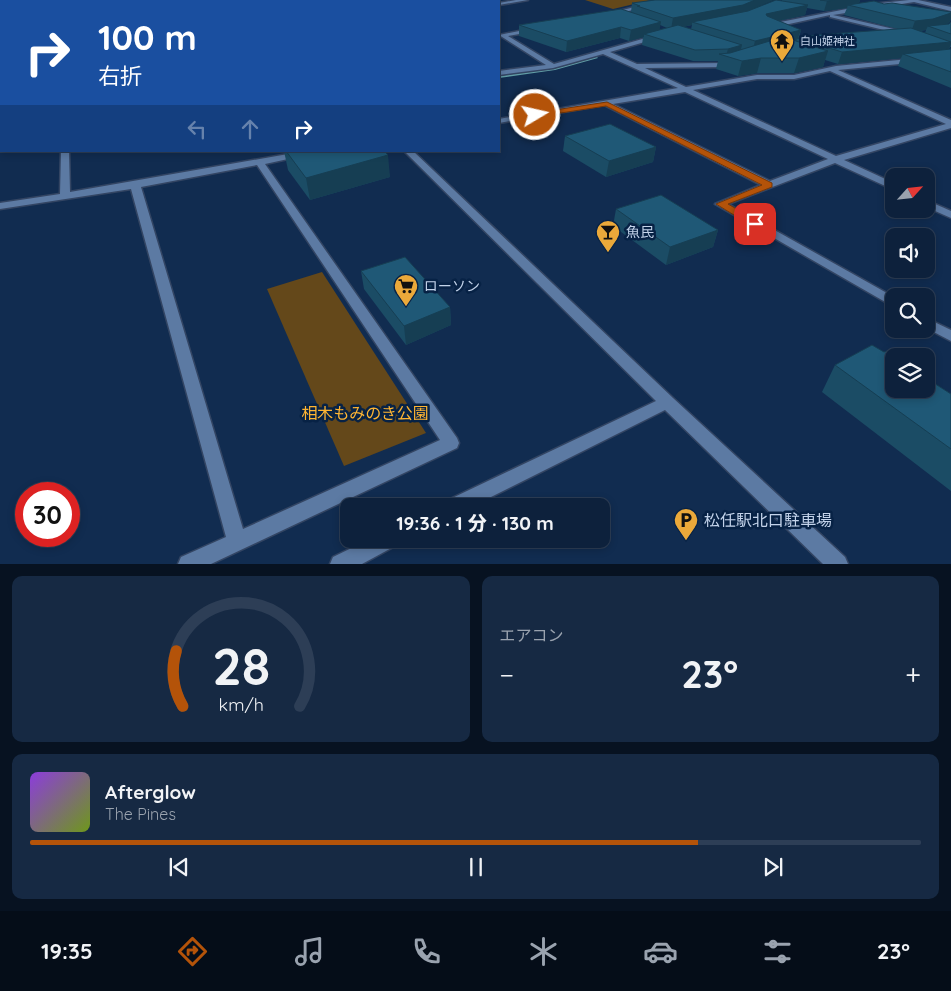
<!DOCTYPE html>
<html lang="ja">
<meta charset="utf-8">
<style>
:root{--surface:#0d213c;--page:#162943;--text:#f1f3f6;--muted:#9aa3af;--line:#2d3e56;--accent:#b45309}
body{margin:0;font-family:Quicksand,"Noto Sans JP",sans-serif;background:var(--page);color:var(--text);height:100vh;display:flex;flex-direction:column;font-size:19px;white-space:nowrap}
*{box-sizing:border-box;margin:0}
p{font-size:16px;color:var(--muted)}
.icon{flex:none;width:28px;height:28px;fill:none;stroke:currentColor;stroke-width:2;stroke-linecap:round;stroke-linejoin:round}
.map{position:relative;height:564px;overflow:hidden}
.side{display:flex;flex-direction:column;gap:12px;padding:12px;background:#071221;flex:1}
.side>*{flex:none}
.banner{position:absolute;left:0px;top:0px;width:500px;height:152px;box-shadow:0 2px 8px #0003,0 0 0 1px var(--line);background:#1a4fa0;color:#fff;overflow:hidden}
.needle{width:32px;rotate:63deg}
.controls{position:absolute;left:885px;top:168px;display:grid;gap:10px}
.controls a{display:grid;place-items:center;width:50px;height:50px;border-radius:10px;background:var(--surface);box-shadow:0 2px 8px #0003,0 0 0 1px var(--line);font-size:25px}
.speed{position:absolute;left:15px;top:482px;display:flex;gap:10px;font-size:25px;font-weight:700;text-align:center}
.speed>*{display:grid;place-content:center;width:65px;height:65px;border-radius:50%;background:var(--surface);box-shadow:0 2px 8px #0003,0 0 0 1px var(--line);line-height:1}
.speed .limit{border:8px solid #d22;background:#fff;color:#111}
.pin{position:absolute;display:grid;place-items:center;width:42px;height:42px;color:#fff;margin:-21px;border-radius:10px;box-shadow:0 2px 8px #0006}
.me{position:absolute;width:55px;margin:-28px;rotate:81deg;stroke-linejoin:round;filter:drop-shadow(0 0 4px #0008)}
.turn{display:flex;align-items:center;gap:18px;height:105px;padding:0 15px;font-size:22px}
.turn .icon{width:65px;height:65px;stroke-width:2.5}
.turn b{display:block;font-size:35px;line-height:42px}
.lanes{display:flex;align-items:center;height:48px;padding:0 15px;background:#0003;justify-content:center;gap:25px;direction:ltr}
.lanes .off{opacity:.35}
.big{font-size:38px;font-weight:800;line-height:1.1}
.side .card{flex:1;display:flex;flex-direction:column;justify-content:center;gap:8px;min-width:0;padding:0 18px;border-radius:10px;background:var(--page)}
.side .dial{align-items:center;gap:0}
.dial svg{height:130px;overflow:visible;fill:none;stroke:var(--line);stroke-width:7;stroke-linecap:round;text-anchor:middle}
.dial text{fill:var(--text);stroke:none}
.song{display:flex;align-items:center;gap:15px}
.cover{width:60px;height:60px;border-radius:8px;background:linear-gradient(135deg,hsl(270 70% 55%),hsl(80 70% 35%))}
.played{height:5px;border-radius:2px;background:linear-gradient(90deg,var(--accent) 75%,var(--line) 75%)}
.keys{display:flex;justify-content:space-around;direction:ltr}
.heat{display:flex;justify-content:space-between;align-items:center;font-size:28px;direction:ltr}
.side .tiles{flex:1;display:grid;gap:12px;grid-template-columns:1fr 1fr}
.card:last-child{grid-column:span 2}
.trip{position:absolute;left:340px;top:498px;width:270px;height:50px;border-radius:10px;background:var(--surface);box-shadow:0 2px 8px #0003,0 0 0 1px var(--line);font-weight:800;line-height:50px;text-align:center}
.tab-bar{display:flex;height:80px;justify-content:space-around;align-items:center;background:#050d18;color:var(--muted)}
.tab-bar .icon{width:35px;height:35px}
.tab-bar .current{color:var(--accent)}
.tab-bar b{font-size:22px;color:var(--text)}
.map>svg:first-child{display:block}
.green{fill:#64481a}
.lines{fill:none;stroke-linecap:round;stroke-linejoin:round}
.stream{fill:#619da5;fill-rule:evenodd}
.minor-casing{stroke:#334563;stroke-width:3}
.minor{fill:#5c7aa3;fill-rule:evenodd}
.wall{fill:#1b4c65;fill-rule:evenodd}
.shaded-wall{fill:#163e53}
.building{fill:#1f5876;stroke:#163e53}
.route{fill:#b45309;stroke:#753606}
.labels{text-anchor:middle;stroke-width:5;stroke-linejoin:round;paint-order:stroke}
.far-poi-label{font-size:11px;fill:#c3d3ea;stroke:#072245;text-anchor:start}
.poi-label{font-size:14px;fill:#c3d3ea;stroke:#072245;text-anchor:start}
.near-park-label{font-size:16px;fill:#feb533;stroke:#072245}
.near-poi-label{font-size:16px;fill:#c3d3ea;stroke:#072245;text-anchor:start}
</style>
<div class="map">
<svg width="951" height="564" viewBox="0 0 951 564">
<rect width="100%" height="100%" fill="#112c50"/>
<g class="green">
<polygon points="585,0 651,0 613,9"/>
<polygon points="322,272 426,433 344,466 267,289"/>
</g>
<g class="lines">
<g class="stream">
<rect x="0" y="12" width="1" height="2"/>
<polygon points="596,56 598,58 555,70 499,78 499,76 555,68"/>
<rect x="0" y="147" width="1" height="4"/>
</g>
<g class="minor-casing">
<g id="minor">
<rect x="243" y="0" width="5" height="1"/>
<polygon points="516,0 528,0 499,5 499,3"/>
<polygon points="662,0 670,0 610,16 607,14"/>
<polygon points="909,0 918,0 951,7 951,11 914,2 833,15 907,32 905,35 830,17 830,15 771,28 765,25 872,4"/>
<rect x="0" y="22" width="1" height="4"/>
<path d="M534,28L536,31L508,36L554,64L660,34L662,37L610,52L637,64L725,63L734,60L737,62L726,67L645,68L686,87L757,75H794L836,66L951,55V59L838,70L951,120V128L844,160L894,183V190L835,163L728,204L894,297V307L715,204L761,185L604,105L499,123V119L678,88L603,54L553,68L499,75V71L546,65L499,35ZM830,71L946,124L836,156L693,90L757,79H794ZM685,92L828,159L770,181L613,104Z"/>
<rect x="0" y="63" width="1" height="4"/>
<path d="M61,151H69L70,192L305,151H325L265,164L457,438L459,443L457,448L211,564H178L181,557L226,537L131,189L0,209V203L60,194ZM257,165L440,440L243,529L141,187Z"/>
<polygon points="404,151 413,151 673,398 845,557 848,564 823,564 665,410 473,506 446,506 448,500 656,401"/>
<polygon points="926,200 951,211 951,218 926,207"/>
<polygon points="926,318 951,330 951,341 926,328"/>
<polygon points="370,539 400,539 397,545 362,564 330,564 333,557"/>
</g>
</g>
<use href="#minor" class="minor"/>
</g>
<g class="wall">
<path d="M782,0H860L859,3L884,4L951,12V19L949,23L945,24H949L951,22V47H950L949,49H951V88L898,66L901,58L838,64L825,60L823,67L794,73H757L738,76L716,69L718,61H693L642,45L643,37L629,41L620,38L566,52L519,36V25L631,12L632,3L764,5L782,1ZM807,8L824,11L847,8L844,15L898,29L799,38L801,30L778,21L805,15ZM660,25L667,28L659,30ZM692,25L691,29L683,27ZM926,30L925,33L920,31Z"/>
<polygon points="565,136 656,147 653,162 606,177 563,151"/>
<polygon points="284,151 384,151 390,177 310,200 288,170"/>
<polygon points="616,209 718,230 713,247 666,265 613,226"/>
<polygon points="361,271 450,307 451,325 406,345 364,289"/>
<polygon points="835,365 926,378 951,394 951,491 822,392"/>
</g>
<g class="shaded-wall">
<polygon points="755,0 774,0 740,15 692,22 692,25 671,29 673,18"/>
<polygon points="835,0 860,0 858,6 848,5 847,8 824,11 827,1"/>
<polygon points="808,5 805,15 763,24 766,14"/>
<polygon points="951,13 951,19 949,23 933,28 928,26 926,30 911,32 915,21"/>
<polygon points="661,22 659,33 644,34 644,37 629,41 631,30"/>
<polygon points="621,27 620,38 566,52 567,41"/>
<polygon points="801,30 798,38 797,38 796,42 752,53 755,41"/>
<polygon points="951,42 951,44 947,54 903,54 901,58 838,64 842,52"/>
<polygon points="742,45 739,57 726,56 728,49"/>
<polygon points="828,51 823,67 794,73 799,58"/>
<polygon points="761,58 757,73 738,76 742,61"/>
<polygon points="656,147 653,162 606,177 609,161"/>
<polygon points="388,155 390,177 310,200 306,178"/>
<polygon points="718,230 713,247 666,265 670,247"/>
<polygon points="450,307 451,325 406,345 404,326"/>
<polygon points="932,370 926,379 926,373"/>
</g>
<g class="building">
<polygon points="655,0 755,0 743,5 673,18 637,6 640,6 632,3"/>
<polygon points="776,0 808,5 766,14 767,16 801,30 755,41 692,22 748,11"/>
<polygon points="820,0 835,0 827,1"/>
<polygon points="874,1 884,4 892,3 951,12 951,13 933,19 915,21 848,5"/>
<polygon points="621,9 661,22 631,30 621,27 567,41 519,25"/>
<polygon points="951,22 951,34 928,26 949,24"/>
<polygon points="678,25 742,45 728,49 695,50 644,34"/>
<polygon points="911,28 951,42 842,52 797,38 815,35"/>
<polygon points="783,37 828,51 799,58 761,58 742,61 719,54 730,53"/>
<polygon points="951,49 951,72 903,54"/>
<polygon points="610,124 656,147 609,161 565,136"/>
<polygon points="286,151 384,151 388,155 306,178"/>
<polygon points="661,195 718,230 670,247 616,209"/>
<polygon points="405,257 450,307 404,326 361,271"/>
<polygon points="872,345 884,352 895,348 909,356 894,356 894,389 926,389 926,378 951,394 951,449 835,365"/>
<polygon points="926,367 932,370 926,373"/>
</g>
<polygon class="route" points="607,102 772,183 772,187 728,204 759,222 759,226 752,226 716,204 762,185 606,106 535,117 531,115 535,113"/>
<defs>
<g id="temple-pin" transform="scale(1.25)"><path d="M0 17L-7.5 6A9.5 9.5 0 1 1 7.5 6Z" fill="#eba93a" stroke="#072245"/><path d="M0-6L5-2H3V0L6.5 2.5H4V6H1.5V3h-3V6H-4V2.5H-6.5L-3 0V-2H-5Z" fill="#111"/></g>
<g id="bar-pin" transform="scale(1.25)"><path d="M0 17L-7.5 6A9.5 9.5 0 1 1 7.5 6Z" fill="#eba93a" stroke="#072245"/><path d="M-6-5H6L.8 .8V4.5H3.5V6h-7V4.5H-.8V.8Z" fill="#111"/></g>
<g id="supermarket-pin" transform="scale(1.25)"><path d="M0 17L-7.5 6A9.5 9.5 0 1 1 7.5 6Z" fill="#eba93a" stroke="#072245"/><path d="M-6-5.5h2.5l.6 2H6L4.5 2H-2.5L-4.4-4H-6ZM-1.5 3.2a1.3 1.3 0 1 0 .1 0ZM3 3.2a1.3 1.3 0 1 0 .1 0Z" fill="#111"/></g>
<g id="parking-pin" transform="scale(1.25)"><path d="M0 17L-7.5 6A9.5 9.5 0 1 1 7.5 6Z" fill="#eba93a" stroke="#072245"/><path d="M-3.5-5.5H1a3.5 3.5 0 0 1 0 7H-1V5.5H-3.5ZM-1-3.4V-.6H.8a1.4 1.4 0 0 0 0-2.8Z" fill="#111"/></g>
</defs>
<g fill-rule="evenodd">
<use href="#temple-pin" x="782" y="41"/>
<use href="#bar-pin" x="608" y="232"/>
<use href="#supermarket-pin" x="406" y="286"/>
<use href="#parking-pin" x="686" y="520"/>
</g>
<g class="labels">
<g class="far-poi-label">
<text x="800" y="45">白山姫神社</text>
</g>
<g class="poi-label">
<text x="626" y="237">魚民</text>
<text x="424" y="291">ローソン</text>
</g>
<g class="near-park-label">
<text x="365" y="419">相木もみのき公園</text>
</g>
<g class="near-poi-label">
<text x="704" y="526">松任駅北口駐車場</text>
</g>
</g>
</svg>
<div class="controls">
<a><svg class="needle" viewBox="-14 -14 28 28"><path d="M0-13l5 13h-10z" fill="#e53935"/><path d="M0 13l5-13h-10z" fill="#9aa3af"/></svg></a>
<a><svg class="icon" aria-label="sound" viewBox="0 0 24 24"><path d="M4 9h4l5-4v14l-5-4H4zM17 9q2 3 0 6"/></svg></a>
<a><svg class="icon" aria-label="search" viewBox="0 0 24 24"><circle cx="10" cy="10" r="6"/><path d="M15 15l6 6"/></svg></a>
<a><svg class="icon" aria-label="layers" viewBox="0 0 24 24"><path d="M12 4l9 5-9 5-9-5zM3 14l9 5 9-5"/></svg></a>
</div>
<div class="speed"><div class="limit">30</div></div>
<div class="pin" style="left:755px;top:224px;background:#d93025"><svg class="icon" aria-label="arrive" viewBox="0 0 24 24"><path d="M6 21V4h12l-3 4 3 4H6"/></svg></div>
<svg class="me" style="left:535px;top:115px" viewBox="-20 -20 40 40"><circle r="17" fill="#b45309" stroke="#fff" stroke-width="3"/><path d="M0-11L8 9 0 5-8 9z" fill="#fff"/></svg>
<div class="trip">19:36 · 1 分 · 130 m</div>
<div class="banner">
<div class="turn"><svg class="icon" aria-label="right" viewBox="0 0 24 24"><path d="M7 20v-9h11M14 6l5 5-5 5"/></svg><div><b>100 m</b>右折</div></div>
<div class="lanes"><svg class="icon off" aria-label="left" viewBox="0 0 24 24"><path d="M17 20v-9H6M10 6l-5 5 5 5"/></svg><svg class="icon off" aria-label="ahead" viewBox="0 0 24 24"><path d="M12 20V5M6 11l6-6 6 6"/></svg><svg class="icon" aria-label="right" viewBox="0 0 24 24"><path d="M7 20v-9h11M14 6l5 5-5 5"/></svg></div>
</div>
</div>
<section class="side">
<div class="tiles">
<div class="card dial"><svg viewBox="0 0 100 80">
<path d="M14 69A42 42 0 1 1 86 69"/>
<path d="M14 69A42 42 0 0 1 10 35" stroke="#b45309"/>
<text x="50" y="56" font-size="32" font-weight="700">28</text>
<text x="50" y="72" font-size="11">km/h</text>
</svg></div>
<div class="card"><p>エアコン</p>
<div class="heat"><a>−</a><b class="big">23°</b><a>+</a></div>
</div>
<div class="card">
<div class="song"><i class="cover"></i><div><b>Afterglow</b><p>The Pines</p></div></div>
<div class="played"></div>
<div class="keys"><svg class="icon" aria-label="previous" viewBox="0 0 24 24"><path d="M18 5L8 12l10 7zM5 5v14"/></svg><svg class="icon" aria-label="pause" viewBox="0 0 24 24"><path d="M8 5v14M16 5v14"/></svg><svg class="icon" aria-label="next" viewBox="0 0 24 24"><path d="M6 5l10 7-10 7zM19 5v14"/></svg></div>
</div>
</div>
</section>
<nav class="tab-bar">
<b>19:35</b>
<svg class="icon current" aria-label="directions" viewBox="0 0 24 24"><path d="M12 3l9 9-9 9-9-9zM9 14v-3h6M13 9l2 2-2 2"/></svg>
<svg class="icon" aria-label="music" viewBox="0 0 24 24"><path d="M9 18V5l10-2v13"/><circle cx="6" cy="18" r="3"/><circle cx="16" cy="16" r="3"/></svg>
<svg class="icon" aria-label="phone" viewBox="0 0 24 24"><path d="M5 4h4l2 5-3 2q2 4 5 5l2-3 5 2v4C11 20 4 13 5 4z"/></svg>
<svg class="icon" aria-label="climate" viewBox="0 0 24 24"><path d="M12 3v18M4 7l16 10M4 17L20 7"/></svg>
<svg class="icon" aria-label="car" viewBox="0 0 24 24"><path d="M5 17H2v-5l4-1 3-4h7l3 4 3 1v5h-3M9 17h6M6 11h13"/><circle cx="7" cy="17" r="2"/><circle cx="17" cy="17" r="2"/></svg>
<svg class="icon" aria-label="filters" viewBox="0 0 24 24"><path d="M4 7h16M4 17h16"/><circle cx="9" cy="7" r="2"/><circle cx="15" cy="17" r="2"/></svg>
<b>23°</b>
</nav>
